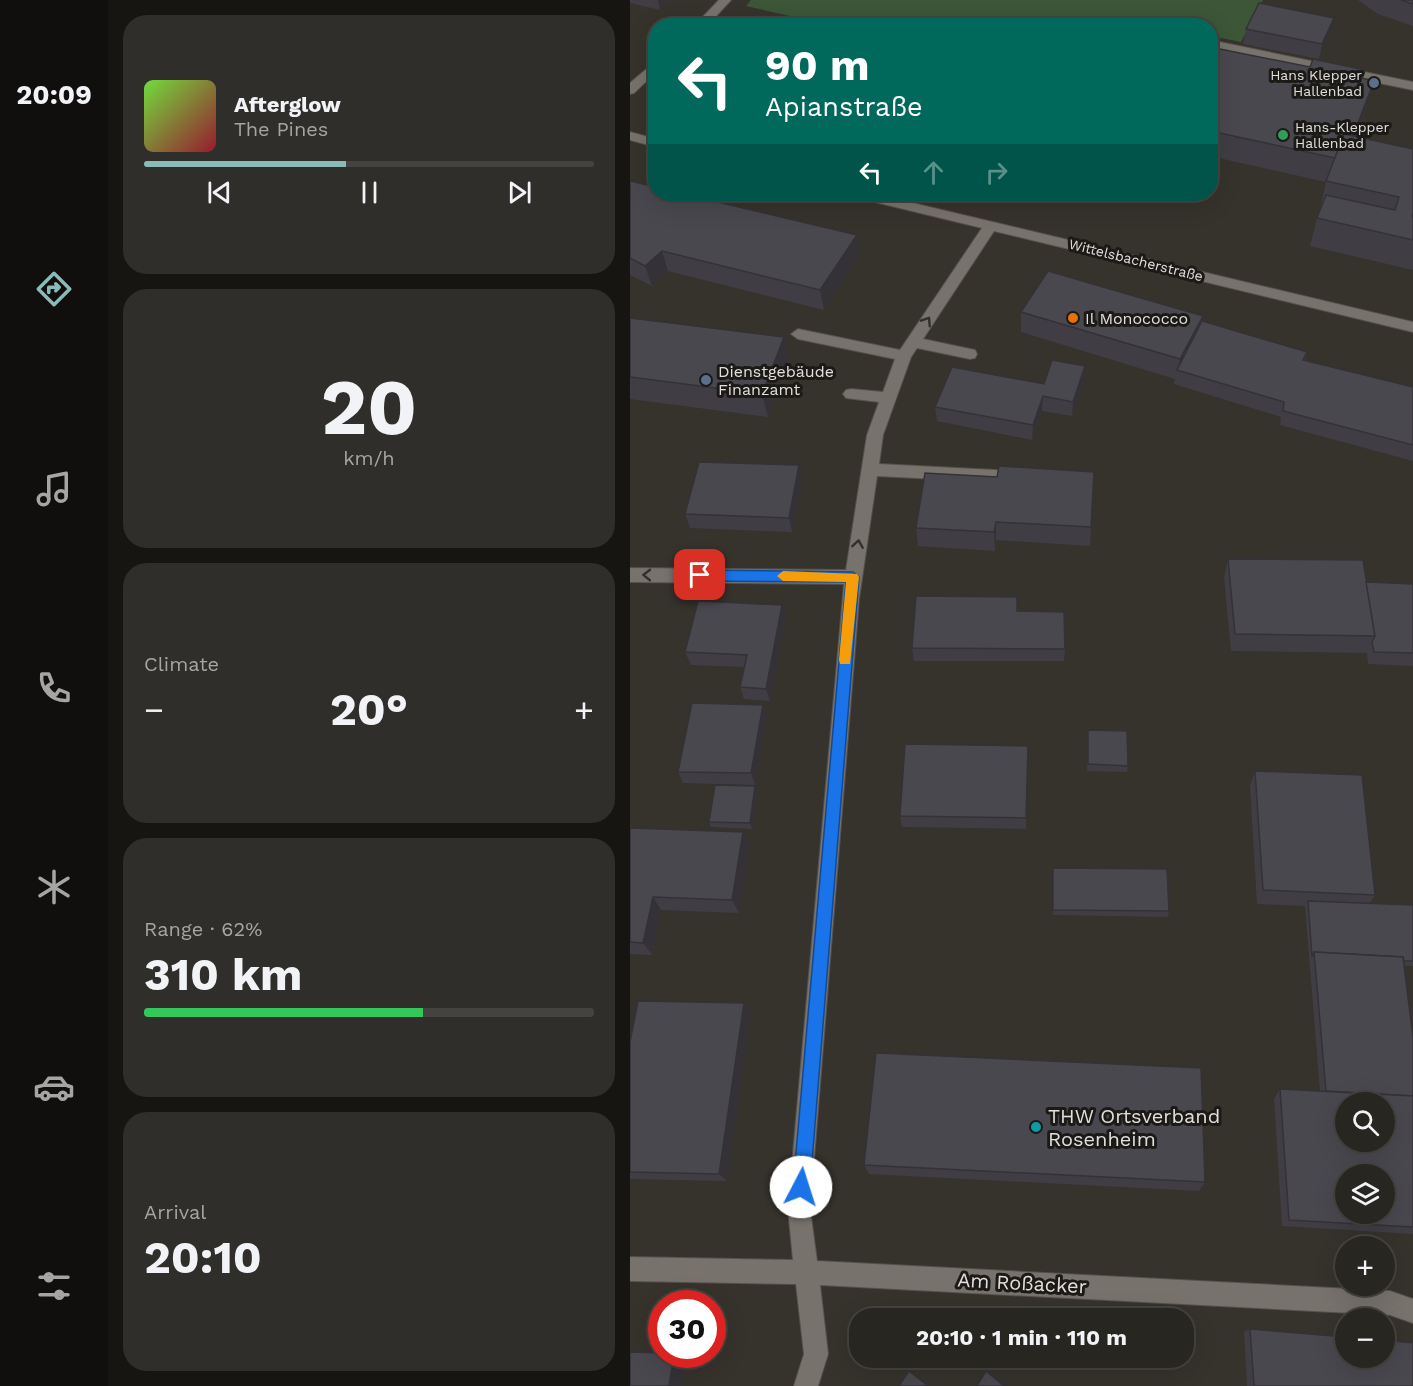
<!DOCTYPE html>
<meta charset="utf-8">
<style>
:root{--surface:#282621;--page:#302e2a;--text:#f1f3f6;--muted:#a5a5a5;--line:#44433f;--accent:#8bbbb9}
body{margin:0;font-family:"Work Sans",sans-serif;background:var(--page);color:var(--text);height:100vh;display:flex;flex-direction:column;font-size:22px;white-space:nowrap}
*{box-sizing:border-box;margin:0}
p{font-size:20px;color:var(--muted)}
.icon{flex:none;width:33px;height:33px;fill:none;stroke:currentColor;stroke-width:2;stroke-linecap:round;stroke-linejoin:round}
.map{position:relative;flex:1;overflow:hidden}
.drawer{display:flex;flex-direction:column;gap:15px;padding:15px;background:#161512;width:522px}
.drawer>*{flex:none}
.hud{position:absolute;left:18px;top:18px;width:570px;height:183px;border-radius:24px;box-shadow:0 6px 24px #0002,0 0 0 2px var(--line);background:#00695c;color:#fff;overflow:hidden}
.tools{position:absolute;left:705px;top:1092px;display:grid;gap:12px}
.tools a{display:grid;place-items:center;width:60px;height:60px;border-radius:50%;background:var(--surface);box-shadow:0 6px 24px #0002,0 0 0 2px var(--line);font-size:30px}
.speed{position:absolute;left:18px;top:1290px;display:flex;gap:12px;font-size:30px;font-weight:700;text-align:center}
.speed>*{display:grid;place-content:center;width:78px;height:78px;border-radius:50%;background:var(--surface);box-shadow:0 6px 24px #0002,0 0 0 2px var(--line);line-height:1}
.speed .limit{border:9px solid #d22;background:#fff;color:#111}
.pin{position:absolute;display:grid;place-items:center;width:51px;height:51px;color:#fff;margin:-26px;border-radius:12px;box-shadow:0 3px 9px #0006}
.me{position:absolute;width:66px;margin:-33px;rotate:5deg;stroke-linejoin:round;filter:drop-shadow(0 0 4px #0008)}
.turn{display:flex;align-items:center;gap:21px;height:126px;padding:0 18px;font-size:27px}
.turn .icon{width:78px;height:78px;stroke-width:2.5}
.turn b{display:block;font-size:42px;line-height:51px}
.lanes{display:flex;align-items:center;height:57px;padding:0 18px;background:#0003;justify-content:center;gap:30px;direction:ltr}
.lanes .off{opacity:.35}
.big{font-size:45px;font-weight:700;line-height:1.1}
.drawer .card{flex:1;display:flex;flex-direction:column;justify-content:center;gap:9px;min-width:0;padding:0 21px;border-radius:24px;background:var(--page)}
.drawer .dial{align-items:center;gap:0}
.dial b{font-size:78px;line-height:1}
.song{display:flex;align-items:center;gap:18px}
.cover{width:72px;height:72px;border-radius:9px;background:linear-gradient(135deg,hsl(100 70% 55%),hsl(350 70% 35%))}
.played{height:6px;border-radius:3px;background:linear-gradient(90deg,var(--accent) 45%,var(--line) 45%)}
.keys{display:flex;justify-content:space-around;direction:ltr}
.heat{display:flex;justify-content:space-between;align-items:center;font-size:33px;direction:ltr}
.charge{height:9px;border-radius:4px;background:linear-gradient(90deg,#34c759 62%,var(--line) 0)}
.trip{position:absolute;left:219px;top:1308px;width:345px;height:60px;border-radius:24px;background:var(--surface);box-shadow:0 6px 24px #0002,0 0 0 2px var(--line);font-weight:700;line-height:60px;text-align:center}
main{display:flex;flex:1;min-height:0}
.tab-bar{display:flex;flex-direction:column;width:108px;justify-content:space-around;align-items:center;background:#100f0d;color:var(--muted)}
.tab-bar .icon{width:42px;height:42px}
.tab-bar .selected{color:var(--accent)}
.tab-bar b{font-size:27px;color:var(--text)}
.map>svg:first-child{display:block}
.green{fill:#3c5637}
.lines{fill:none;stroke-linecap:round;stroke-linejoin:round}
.minor-casing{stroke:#55504c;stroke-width:2}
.minor{fill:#77726c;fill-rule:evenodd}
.wall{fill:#403e44}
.shaded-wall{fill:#343237}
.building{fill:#4a484f;stroke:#343237;stroke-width:1.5;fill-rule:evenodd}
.oneway{stroke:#33302c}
.route{fill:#1a73e8;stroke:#114b97;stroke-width:1.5}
.slow{fill:#f59e0b}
.service-dot{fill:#5c6f8a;stroke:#1c1a17;stroke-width:2}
.leisure-dot{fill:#2e9e5b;stroke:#1c1a17;stroke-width:2}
.food-dot{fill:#e8710a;stroke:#1c1a17;stroke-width:2}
.culture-dot{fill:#0f9aa8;stroke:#1c1a17;stroke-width:2}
.labels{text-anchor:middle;stroke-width:6;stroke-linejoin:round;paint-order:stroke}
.far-poi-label{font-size:14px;fill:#e1dedb;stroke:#1c1a17;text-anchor:end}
.far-street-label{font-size:14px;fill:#e1dedb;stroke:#1c1a17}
.poi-label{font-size:16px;fill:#e1dedb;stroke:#1c1a17;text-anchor:start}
.near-poi-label{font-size:20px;fill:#e1dedb;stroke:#1c1a17;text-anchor:start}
.near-street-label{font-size:20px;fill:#e1dedb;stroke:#1c1a17}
</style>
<main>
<nav class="tab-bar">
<b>20:09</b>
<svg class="icon selected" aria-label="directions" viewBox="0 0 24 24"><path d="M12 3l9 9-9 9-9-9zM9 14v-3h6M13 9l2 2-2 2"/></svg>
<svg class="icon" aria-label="music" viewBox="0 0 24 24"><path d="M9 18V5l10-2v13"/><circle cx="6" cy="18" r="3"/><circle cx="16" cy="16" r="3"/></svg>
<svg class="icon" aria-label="phone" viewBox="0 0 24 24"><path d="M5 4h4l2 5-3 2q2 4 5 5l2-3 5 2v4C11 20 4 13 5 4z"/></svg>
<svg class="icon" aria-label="climate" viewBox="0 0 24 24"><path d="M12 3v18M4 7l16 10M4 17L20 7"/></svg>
<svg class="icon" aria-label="car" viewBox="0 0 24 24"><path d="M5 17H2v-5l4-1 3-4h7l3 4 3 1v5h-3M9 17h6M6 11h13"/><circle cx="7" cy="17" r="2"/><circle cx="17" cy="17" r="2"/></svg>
<svg class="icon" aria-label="filters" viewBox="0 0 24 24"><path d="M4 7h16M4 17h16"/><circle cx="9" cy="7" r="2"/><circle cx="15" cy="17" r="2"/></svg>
</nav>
<section class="drawer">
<div class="card">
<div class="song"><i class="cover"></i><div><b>Afterglow</b><p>The Pines</p></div></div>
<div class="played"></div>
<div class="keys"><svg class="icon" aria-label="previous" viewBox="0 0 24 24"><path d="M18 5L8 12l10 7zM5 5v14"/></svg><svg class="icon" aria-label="pause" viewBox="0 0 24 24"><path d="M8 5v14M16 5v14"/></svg><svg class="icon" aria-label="next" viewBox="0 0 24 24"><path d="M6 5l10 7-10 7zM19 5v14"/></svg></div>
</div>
<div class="card dial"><b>20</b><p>km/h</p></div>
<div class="card"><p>Climate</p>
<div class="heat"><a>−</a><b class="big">20°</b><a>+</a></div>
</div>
<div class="card"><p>Range · 62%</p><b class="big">310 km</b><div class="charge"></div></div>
<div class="card"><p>Arrival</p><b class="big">20:10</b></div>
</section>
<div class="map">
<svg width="783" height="1386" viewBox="0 0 783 1386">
<rect width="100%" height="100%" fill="#36322c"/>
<polygon class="green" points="121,0 633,0 611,42 581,36 580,26 475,26 454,21 451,26 204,26 116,6"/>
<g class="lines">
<g class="minor-casing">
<g id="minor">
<polygon points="89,0 101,0 77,26 64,26"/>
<polygon points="580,40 783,82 783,90 580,48"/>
<polygon points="26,61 26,72 4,93 0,94 0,83"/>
<polygon points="0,132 26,139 26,147 0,140"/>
<polygon points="223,194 245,194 783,322 783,332 364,231 293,339 345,350 347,354 345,358 340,359 287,348 281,357 253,435 249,464 385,471 391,473 393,477 391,481 385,483 247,476 229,599 180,1209 187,1261 760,1291 783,1299 783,1323 760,1315 190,1285 198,1354 188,1386 164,1386 174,1354 166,1284 0,1281 0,1257 163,1260 158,1209 214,584 0,582 0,568 216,570 237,435 249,402 216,398 213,394 216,390 221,389 253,392 265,359 168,339 161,334 168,329 270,350 352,228 224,197"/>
</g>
</g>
<use href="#minor" class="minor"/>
</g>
<g class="wall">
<polygon points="0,0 40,0 30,10 0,3"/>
<polygon points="728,0 783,0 783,26 748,14"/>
<polygon points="616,29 700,33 689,59 613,44"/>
<polygon points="580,47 733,79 737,105 726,137 783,149 783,270 680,246 687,218 690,209 696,182 580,156"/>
<polygon points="0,181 229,255 194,310 38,271 22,286 0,275"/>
<polygon points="391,312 572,321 677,352 675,361 783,387 783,461 650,425 651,417 544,384 545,379 391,332"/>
<polygon points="0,318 154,337 159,360 138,417 0,399"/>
<polygon points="455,366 454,381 442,416 412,411 402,440 307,421 305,407 414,384"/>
<polygon points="169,465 172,479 162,532 60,528 55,514"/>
<polygon points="464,472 460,546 366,540 365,551 288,546 286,528 367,477"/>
<polygon points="598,559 736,582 783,584 783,666 738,664 737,653 601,651 594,577"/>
<polygon points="152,605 156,618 140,701 114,699 110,687 114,667 61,665 55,652"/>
<polygon points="387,611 435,649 434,661 284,661 282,648"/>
<polygon points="137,717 125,785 53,783 48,772"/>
<polygon points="458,730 498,766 497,772 457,771"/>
<polygon points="398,746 396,829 272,827 270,816"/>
<polygon points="625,771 745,895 740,903 783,905 783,966 774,966 783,1038 783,1234 652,1226 644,1099 650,1089 690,1091 675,906 627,904 620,786"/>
<polygon points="125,786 128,792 122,829 81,827 79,822"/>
<polygon points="0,828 113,832 120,846 109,913 31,910 22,955 0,954"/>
<polygon points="423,873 539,911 538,917 423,915"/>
<polygon points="114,1003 121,1015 97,1181 0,1179 0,1042"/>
<polygon points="234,1165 575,1182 569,1191 239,1174"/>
<polygon points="620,1329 783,1386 617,1386 614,1332"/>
</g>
<g class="shaded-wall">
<polygon points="28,0 40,0 30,10"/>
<polygon points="704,18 700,33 689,59 692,44"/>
<polygon points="744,81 737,105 715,164 721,140"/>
<polygon points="227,235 229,255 194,310 190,290"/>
<polygon points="32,251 38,271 22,286 15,266"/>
<polygon points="573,316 570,336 548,370 550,359"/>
<polygon points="154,337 159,360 138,417 132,394"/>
<polygon points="455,366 454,381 442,416 443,402"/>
<polygon points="413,396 412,411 402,440 403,425"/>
<polygon points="169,465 172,479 162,532 159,518"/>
<polygon points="366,522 366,540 365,551 364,532"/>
<polygon points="152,605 156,618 140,701 136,689"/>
<polygon points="133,705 137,717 125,785 121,773"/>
<polygon points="125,786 128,792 122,829 120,823"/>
<polygon points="113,832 120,846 109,913 102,900"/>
<polygon points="23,897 31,910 22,955 13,943"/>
<polygon points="114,1003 121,1015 97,1181 89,1174"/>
<polygon points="44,1354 50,1354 56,1356 52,1386 39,1386"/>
</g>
<g class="building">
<polygon points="771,0 783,0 783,4"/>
<polygon points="629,3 704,18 692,44 616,29"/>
<polygon points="580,47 680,67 683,59 735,70 732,78 744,81 723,136 714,134 705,158 580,131"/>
<polygon points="714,134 783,149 783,213 782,216 783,217 783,240 687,218 696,195 765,210 769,197 696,181"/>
<polygon points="0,181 26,187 26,194 54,194 227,235 190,290 32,251 15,266 0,258"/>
<polygon points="418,271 573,316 550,359 391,312"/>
<polygon points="0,318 154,337 132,394 0,377"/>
<polygon points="572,321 677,352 673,360 783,387 783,445 653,411 654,402 547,370"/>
<polygon points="422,360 455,366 443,402 413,396 403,425 305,407 322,367 414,384"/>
<polygon points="69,462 169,465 159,518 55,514"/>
<polygon points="369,466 464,472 461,527 366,522 364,532 286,528 295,473 367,477"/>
<polygon points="598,559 733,560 745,636 605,634"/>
<polygon points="736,582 783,584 783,653 744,652 742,642 745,636"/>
<polygon points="286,596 387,597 387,611 434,612 435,649 282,648"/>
<polygon points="68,601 152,605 136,689 110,687 117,655 55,652"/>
<polygon points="62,703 133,705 121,773 48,772"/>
<polygon points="458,730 497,731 498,766 458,764"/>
<polygon points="275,744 398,746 396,818 270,816"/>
<polygon points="625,771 732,775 745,895 633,890"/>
<polygon points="85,785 125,786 120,823 79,822"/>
<polygon points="0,828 113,832 102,900 23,897 13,943 0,942"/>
<polygon points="423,868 537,869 539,911 423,910"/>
<polygon points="678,901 783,905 783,961 774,961 773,957 684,952 682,957"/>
<polygon points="684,952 773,957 783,1038 783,1096 696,1091"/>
<polygon points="8,1001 114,1003 89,1174 0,1172 0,1042"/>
<polygon points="246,1053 571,1068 575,1182 234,1165"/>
<path d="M650,1089L783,1096V1227L659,1220ZM716,1102H754V1142H716ZM716,1174H754V1214H716Z"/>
<polygon points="620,1329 716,1337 716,1358 754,1358 754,1340 783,1343 783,1386 624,1386"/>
<polygon points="0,1352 32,1353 32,1354 44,1354 39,1386 0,1386"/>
<polygon points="279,1371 298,1386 269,1386"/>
<polygon points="356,1371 374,1386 347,1386"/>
</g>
<defs><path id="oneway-chevron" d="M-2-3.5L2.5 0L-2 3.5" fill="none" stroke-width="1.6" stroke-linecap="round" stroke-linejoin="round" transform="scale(1.5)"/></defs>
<g class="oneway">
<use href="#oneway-chevron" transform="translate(297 321) rotate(-57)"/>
<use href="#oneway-chevron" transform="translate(228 544) rotate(-81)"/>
<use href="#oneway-chevron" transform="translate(17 575) rotate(-179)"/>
</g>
<polygon class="route" points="70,570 223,572 229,577 180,1187 177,1193 171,1196 165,1193 163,1187 216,582 70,581 64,575"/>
<polygon class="slow" points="153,571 227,574 229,577 220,664 210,664 209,660 216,582 153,581 147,576"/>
<g class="service-dot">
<circle cx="744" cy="83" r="6"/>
<circle cx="76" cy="380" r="6"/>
</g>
<circle class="leisure-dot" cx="653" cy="135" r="6"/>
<circle class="food-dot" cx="443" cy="318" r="6"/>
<circle class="culture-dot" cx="406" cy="1127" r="6"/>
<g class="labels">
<g class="far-poi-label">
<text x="732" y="80">Hans Klepper<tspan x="732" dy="16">Hallenbad</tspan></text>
<text x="665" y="132" text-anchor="start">Hans-Klepper<tspan x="665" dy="16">Hallenbad</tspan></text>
</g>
<g class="far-street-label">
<text transform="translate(506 260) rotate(14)" y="5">Wittelsbacherstraße</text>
</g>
<g class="poi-label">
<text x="455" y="324">Il Monococco</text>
<text x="88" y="377">Dienstgebäude<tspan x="88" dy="18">Finanzamt</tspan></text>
</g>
<g class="near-poi-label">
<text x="418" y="1123">THW Ortsverband<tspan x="418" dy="23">Rosenheim</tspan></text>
</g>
<g class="near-street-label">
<text transform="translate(392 1283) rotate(3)" y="7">Am Roßacker</text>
</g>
</g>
</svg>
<div class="tools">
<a><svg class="icon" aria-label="search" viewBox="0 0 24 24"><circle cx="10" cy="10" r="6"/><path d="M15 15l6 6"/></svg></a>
<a><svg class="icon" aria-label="layers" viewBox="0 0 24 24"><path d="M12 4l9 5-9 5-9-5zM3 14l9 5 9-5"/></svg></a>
<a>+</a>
<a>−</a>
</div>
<div class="speed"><div class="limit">30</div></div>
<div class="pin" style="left:70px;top:575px;background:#d93025"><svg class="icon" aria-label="arrive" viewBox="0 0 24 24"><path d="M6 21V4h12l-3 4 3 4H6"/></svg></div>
<svg class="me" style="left:171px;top:1187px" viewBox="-20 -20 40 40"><circle r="19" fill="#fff"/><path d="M0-13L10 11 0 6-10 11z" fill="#1a73e8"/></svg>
<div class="trip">20:10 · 1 min · 110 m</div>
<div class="hud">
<div class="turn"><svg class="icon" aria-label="left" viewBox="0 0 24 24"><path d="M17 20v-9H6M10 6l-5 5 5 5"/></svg><div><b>90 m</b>Apianstraße</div></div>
<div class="lanes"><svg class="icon" aria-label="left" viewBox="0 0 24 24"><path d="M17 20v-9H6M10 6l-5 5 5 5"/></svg><svg class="icon off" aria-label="ahead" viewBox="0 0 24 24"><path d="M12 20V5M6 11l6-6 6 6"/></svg><svg class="icon off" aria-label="right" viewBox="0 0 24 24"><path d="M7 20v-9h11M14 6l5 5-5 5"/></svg></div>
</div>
</div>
</main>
